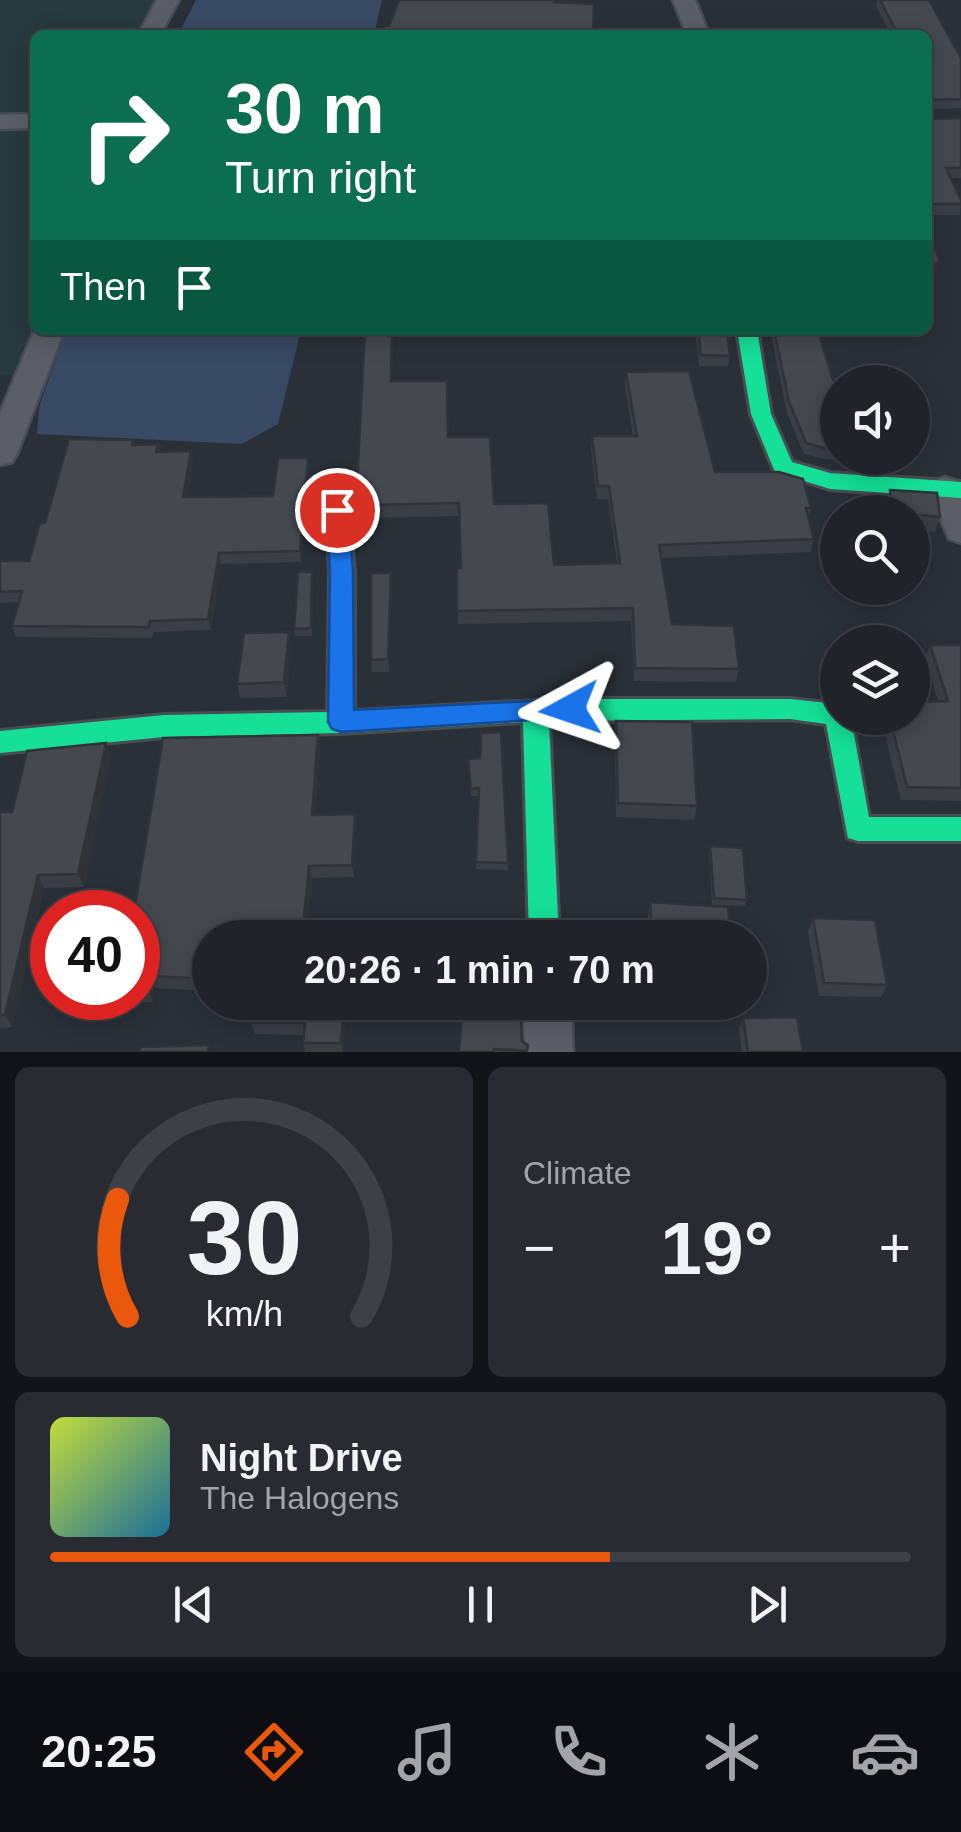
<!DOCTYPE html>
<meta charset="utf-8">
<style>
:root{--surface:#20242a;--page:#282c32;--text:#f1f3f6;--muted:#a2a4a8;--line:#3d4147;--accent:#ea580c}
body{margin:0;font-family:Arial,sans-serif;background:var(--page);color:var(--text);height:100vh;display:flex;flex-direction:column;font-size:38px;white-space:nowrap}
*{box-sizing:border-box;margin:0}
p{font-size:32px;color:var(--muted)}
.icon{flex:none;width:55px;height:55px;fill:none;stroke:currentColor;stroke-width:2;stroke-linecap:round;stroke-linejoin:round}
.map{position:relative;height:1052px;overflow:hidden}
.drawer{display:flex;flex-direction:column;gap:15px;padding:15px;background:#121417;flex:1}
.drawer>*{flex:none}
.hud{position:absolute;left:30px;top:30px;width:902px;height:305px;border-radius:15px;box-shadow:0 5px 25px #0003,0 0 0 2px var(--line);background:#0b6e4f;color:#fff;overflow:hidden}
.fabs{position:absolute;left:820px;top:365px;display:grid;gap:20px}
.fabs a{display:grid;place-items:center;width:110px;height:110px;border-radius:50%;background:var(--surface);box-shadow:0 5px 25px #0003,0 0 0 2px var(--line);font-size:50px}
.speed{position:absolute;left:30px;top:890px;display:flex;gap:20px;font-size:50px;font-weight:700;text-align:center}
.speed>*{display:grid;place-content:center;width:130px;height:130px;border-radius:50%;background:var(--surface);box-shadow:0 5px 25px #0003,0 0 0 2px var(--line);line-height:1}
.speed .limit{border:15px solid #d22;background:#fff;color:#111}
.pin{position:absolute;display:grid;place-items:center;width:85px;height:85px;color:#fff;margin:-42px;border:5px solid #fff;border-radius:50%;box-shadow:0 2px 10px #0007}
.me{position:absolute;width:110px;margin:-55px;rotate:265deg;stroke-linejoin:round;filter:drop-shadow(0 0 8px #0008)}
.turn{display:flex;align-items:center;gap:35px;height:210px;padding:0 30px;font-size:45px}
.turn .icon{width:130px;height:130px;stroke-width:2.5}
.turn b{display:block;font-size:70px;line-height:85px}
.then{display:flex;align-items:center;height:95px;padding:0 30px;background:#0003;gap:20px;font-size:38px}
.big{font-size:75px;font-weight:600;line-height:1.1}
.drawer .tile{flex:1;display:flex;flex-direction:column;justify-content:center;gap:15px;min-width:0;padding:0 35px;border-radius:15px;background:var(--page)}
.drawer .dial{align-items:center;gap:0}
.dial svg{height:260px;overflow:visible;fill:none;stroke:var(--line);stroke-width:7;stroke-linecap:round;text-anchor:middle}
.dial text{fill:var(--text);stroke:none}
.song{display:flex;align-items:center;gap:30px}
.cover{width:120px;height:120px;border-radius:15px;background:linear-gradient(135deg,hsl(70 70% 55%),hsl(200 70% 35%))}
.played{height:10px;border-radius:5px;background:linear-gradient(90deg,var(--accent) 65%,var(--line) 65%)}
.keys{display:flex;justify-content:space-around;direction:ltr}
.heat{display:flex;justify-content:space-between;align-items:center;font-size:55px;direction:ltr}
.drawer .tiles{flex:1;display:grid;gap:15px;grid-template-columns:1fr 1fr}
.tile:last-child{grid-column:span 2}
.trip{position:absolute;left:192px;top:920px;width:575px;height:100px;border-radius:50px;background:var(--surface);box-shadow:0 5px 25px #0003,0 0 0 2px var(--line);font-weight:600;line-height:100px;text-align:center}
.tab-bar{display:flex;height:160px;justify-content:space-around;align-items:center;background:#0d0e11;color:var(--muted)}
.tab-bar .icon{width:70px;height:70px}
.tab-bar .active{color:var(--accent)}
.tab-bar b{font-size:45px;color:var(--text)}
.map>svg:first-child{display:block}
.green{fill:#273a3e}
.water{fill:#384963}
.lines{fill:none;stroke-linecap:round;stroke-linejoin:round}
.street-casing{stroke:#484c53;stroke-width:5}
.fast-casing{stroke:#484c53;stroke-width:6}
.street{fill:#5a5e66;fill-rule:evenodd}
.fast{fill:#16e098;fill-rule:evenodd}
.wall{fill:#3a3f45}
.shaded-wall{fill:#303338}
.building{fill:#444950;stroke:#303338;stroke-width:2.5}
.route{fill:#1a73e8;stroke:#114b97;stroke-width:2.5}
</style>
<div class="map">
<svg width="961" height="1052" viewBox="0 0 961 1052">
<rect width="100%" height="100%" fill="#2a3038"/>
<g class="green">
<polygon points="0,0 159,0 141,35 35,35 35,117 0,117"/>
<polygon points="35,129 35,330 27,376 0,375 0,130"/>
</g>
<g class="water">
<polygon points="196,0 382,0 374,35 178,35"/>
<polygon points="66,330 301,330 278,424 242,444 37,434 39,407"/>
</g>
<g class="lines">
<g class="street-casing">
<g id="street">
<polygon points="157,0 179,0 160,35 138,35"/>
<polygon points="673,0 695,0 709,35 687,35"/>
<polygon points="35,114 35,128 0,129 0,115"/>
<polygon points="35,329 64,330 17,454 12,462 0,465 0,413"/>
<polygon points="945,477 957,481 961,487 961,543 949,539 928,489 933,481"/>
<polygon points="523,1002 571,1002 573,1052 525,1052"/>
</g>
</g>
<g class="fast-casing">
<g id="fast">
<polygon points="737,330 757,330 771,414 792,462 830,473 961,482 961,498 830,489 775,472 751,414"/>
<polygon points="337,501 348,509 354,571 354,711 571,699 790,699 838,704 838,718 851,718 869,817 961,817 961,841 858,841 848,838 826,724 790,719 549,721 559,938 529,938 523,722 341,733 164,737 0,753 0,731 164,715 328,712 330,571 326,509"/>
</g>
</g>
<use href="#street" class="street"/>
<use href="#fast" class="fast"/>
</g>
<g class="wall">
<polygon points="878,0 929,0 961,58 961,108 928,109 928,119 961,118 961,178 951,178 961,200 960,215 928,215 928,35 891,35 876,6"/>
<polygon points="393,330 392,381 448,437 494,504 554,565 617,563 608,499 597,499 591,449 592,436 633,436 625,385 626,372 715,472 811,508 809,518 814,539 811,552 661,558 672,624 739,669 736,682 634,681 631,621 458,624 457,568 460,568 459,516 367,518 366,496 358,496 357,483"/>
<polygon points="695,330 727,330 730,356 728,366 699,366"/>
<polygon points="770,330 818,330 833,380 838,382 838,458 881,458 881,459 824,459 804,454 787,413"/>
<polygon points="133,440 134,444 158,444 160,452 191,451 193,462 187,497 273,496 308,458 309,469 301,562 221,564 211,630 154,632 152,638 16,637 12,626 18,602 0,603 0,561 29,561 45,523"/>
<polygon points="890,490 940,517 935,532 912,530 912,512 886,512 885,505"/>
<polygon points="391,573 389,672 372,672 371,660"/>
<polygon points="313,580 312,636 295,636 294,629"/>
<polygon points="289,632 291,647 287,697 240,698 237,684"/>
<polygon points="930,645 961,645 961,801 901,800 881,718 912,718 938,701 925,659"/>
<polygon points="616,721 697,806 694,820 616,817 615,735"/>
<polygon points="106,743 111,757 84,887 44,888 12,1027 0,1028 0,812 12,812"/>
<polygon points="320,748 315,815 355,814 356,827 354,877 312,878 307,927 210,938 210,991 155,988 153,1002 98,1003 96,998 138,998 138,912"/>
<polygon points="468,759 508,863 508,870 476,869 479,796 471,796"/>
<polygon points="710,846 747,900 745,906 712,905 709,853"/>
<polygon points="650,902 731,938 476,938 513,930 649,933 648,914"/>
<polygon points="813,918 887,985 881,997 819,996 808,932"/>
<polygon points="254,1002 347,1002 343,1052 305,1052 303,1043 304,1035 255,1034 251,1023"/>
<polygon points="669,1002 733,1002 732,1006"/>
<polygon points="743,1018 803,1052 742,1052 739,1029"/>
<polygon points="522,1041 528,1045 527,1052 459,1052"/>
</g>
<g class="shaded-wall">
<polygon points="940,262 937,273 928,275 928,265"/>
<polygon points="191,451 193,462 185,508 183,497"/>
<polygon points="308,458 309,469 301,562 300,551"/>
<polygon points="219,553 221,564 211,630 208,619"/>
<polygon points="391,573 392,585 389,672 388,659"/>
<polygon points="289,632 291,647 287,697 284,682"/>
<polygon points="318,735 320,748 314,828 312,815"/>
<polygon points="106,743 111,757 84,887 78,874"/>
<polygon points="355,814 356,827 354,877 352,865"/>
<polygon points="309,866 312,878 306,938 303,927"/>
<polygon points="38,875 44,888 12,1027 5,1015"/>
<polygon points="150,976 155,988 153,1002 148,990"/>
<polygon points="344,1002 347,1002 343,1052 341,1043"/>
</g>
<g class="building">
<polygon points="399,0 554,0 554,2 594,4 593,35 383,35 384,26 389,26"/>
<polygon points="880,0 929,0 961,58 961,99 928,100 928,119 961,118 961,168 946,168 961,200 961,204 928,204 928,35 898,35"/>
<polygon points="928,232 940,262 928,265"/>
<polygon points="365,330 392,330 391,381 447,381 448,437 490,437 494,504 548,503 554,565 620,563 609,486 598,486 592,436 637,436 626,372 689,371 715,472 779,472 803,479 811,508 806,508 814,539 659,545 672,624 734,626 739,669 635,668 633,608 457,611 457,568 461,568 459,503 366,505 367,483 357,483"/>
<polygon points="698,330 727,330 730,356 701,355"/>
<polygon points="774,330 818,330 833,380 858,380 859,382 838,382 838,449 827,449 806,443 789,402"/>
<polygon points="69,439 133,440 132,445 158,444 156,452 191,451 183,497 273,496 278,458 308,458 300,551 219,553 208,619 150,621 149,627 12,626 22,591 0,592 0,561 29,561 40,523 45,523"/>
<polygon points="890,490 937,493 940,517 912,514 912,512 892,512"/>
<polygon points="298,572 312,572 311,628 294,629"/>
<polygon points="371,573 391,573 388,659 371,660"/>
<polygon points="289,632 284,682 237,684 244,633"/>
<polygon points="930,645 961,645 961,788 907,787 890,718 912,718 912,702 948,701"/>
<polygon points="616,721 692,722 697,806 618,803"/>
<polygon points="501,732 508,863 476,862 479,788 471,789 468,759 480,758 481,733"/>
<polygon points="318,735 312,815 355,814 352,865 309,866 303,927 349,927 349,938 210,938 210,979 150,976 148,990 138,990 138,912 134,912 163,738"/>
<polygon points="106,743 78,874 38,875 5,1015 0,1015 0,812 12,812 27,751"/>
<polygon points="710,846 743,848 747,900 714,898"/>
<polygon points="650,902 728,907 731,938 476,938 477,920 510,922 513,930 580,927 652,933"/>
<polygon points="813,918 875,920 887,985 824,983"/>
<polygon points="254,1002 344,1002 341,1043 303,1043 305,1023 251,1023"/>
<polygon points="463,1002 520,1002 522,1041 528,1045 527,1051 494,1049 494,1052 459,1052"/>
<polygon points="797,1017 803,1052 748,1052 743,1018"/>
<polygon points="209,1045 208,1052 139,1052 140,1047"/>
</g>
<polygon class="route" points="337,502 348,510 353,571 354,710 570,699 580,702 583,709 580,717 341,732 332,729 328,722 330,571 326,510"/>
</svg>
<div class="fabs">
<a><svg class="icon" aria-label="sound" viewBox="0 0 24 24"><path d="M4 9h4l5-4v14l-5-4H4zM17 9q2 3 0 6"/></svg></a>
<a><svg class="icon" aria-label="search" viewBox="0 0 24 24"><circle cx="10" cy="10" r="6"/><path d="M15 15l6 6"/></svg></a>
<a><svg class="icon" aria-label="layers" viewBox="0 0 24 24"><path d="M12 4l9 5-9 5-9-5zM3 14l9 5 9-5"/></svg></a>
</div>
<div class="speed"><div class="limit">40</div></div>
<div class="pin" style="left:337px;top:510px;background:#d93025"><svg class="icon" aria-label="arrive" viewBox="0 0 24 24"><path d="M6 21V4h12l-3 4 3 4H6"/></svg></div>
<svg class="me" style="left:570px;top:709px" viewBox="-20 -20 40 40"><path d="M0-17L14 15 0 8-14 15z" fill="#1a73e8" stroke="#fff" stroke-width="4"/></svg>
<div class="trip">20:26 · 1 min · 70 m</div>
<div class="hud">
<div class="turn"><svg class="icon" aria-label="right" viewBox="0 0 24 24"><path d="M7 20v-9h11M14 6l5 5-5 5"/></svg><div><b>30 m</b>Turn right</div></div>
<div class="then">Then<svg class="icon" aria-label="arrive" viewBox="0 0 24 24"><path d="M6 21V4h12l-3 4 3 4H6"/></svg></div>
</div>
</div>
<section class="drawer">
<div class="tiles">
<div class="tile dial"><svg viewBox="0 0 100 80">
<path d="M14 69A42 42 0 1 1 86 69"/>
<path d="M14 69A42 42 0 0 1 11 33" stroke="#ea580c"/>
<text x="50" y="56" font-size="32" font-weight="700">30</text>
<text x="50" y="72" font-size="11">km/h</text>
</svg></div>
<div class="tile"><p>Climate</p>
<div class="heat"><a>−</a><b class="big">19°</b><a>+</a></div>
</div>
<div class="tile">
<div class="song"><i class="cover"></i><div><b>Night Drive</b><p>The Halogens</p></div></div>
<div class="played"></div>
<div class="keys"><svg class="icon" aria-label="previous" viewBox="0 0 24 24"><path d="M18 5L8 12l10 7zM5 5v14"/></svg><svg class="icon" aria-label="pause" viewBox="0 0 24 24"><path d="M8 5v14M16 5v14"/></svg><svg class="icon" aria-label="next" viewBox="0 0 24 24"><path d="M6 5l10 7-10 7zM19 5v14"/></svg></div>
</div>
</div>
</section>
<nav class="tab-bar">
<b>20:25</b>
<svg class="icon active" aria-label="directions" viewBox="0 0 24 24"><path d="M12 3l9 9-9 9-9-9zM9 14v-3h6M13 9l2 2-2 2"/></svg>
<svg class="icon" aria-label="music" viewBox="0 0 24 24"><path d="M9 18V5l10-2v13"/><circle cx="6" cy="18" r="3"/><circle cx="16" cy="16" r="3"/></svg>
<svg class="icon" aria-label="phone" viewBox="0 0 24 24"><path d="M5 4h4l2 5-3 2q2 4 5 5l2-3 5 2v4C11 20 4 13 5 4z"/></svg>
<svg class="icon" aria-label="climate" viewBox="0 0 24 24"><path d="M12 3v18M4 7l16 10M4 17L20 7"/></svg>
<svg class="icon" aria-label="car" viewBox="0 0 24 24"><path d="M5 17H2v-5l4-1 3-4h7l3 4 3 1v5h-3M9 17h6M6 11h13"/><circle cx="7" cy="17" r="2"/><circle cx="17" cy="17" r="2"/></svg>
</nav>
